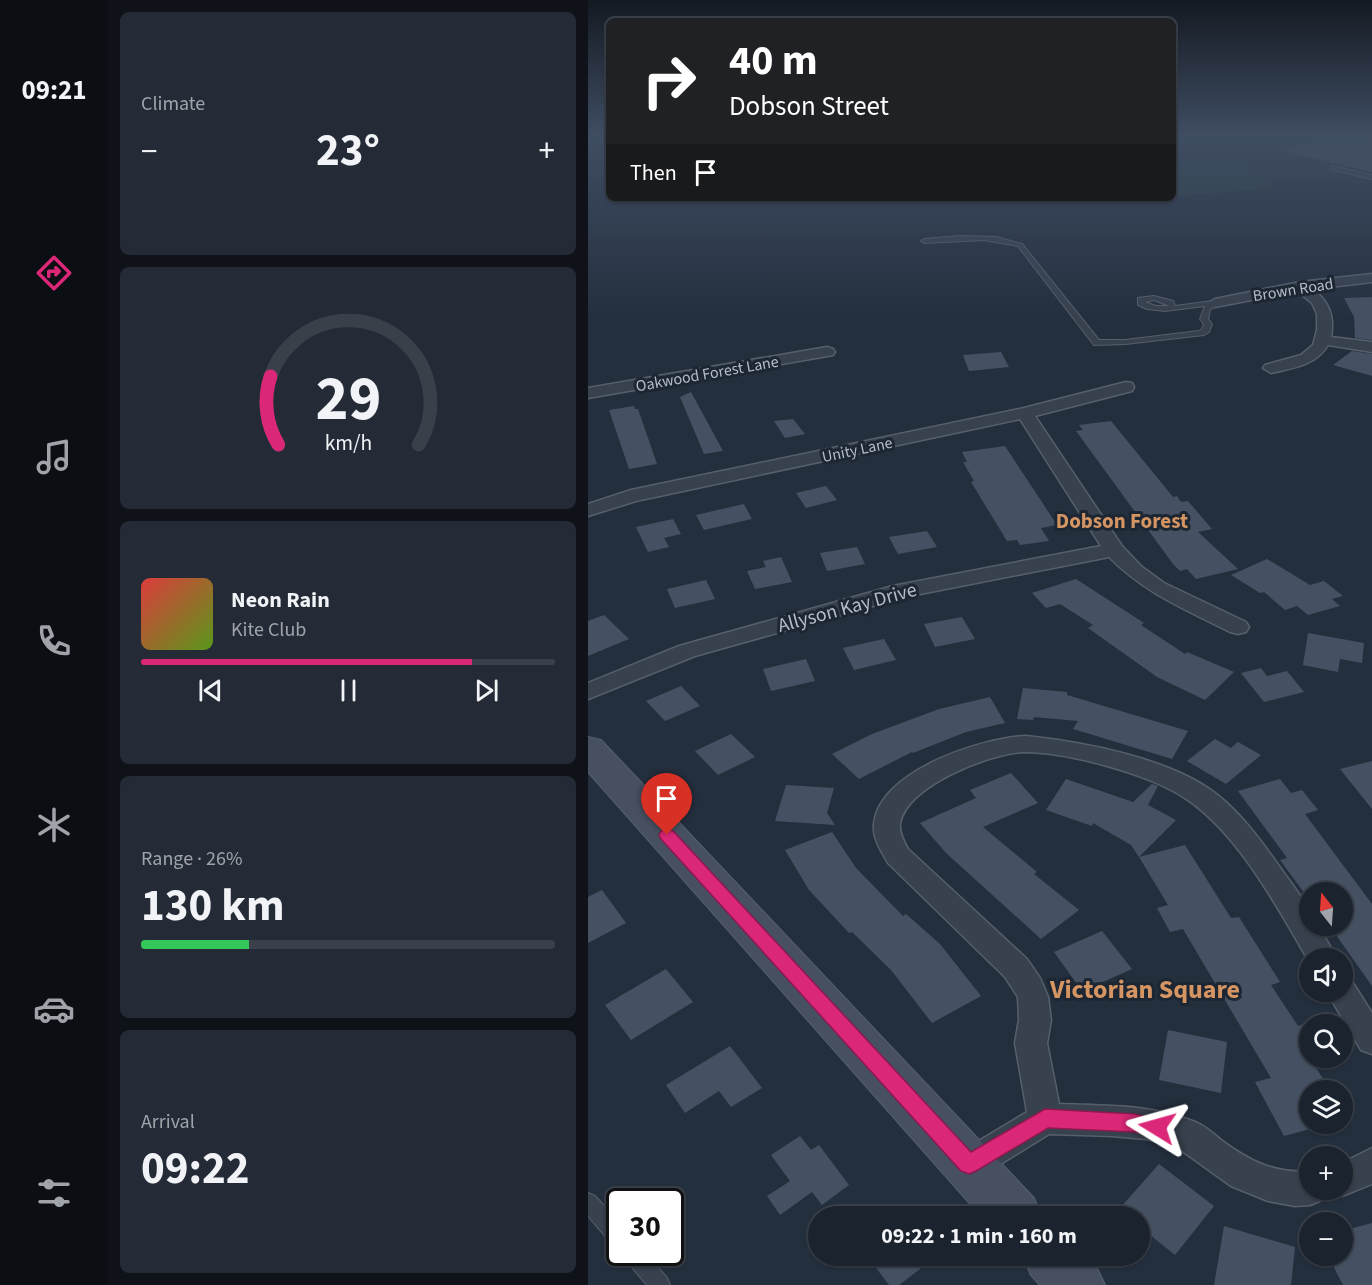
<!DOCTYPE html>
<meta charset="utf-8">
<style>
:root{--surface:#1b232e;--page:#242b36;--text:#f1f3f6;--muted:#a0a4aa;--line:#39404a;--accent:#db2777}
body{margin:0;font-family:"Source Sans 3",sans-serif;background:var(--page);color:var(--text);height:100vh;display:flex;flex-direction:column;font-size:22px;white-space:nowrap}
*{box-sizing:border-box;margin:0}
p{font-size:20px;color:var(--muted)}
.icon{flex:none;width:33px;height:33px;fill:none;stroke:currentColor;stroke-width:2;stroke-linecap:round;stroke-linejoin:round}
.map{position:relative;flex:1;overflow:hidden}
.sheet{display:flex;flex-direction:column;gap:12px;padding:12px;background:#0f1319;width:480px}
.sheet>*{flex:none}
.guide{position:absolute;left:18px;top:18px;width:570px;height:183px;border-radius:9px;box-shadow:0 2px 4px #0004,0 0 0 2px var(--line);background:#202124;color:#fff;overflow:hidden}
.needle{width:39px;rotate:343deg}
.buttons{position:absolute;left:711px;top:882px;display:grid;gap:12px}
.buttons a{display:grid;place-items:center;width:54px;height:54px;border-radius:50%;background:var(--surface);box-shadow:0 2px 4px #0004,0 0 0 2px var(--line);font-size:30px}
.speed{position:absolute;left:18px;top:1188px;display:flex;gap:12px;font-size:30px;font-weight:700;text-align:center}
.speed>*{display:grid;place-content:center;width:78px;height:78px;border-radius:50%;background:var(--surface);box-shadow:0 2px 4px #0004,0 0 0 2px var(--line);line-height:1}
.speed .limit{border:3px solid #111;border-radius:9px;background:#fff;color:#111}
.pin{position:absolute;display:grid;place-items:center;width:51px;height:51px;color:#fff;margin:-62px -26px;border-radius:50% 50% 50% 0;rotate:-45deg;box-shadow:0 0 6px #0007}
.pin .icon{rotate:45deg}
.me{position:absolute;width:66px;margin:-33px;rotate:278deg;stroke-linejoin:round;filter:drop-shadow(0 0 4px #0008)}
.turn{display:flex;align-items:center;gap:21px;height:126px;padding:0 24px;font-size:27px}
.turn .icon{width:78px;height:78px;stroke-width:2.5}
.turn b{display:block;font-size:42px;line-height:51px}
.then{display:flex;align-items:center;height:57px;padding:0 24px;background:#0003;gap:12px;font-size:22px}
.big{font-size:45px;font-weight:700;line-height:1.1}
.sheet .tile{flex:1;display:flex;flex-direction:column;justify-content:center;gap:9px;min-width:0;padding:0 21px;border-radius:9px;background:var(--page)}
.sheet .dial{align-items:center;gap:0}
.dial svg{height:156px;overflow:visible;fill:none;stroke:var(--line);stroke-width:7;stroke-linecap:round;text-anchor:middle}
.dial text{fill:var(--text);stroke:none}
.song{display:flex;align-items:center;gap:18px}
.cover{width:72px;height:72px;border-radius:9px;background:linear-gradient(135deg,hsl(0 70% 55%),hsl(90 70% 35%))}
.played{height:6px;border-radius:3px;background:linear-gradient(90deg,var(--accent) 80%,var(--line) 80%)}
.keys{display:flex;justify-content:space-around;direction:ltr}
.heat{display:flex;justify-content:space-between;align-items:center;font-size:33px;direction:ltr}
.charge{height:9px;border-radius:4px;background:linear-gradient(90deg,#34c759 26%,var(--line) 0)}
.trip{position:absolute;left:220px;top:1206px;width:342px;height:60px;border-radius:30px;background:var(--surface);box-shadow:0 2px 4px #0004,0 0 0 2px var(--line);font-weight:700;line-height:60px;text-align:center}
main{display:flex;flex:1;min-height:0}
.menu{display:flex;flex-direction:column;width:108px;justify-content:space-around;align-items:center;background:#0b0e12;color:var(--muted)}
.menu .icon{width:42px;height:42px}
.menu .active{color:var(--accent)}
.menu b{font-size:27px;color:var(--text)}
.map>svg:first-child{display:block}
.green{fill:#263c3f}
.building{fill:#455162}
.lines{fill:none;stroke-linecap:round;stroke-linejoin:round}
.lane-casing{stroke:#565f6c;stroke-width:2}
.street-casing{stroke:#565f6c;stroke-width:3}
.secondary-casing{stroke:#565f6c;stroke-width:2}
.lane{fill:#38414e;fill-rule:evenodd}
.street{fill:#38414e;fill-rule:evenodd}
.secondary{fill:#465061;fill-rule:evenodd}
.route{fill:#db2777;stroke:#8e194d;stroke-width:1.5}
.labels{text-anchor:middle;stroke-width:6;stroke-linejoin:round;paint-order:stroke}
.far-street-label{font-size:16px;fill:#b4bcc9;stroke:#1d2633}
.street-label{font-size:20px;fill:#b4bcc9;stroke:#1d2633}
.neighbourhood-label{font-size:21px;font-weight:bold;fill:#d59563;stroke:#1d2633}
.near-neighbourhood-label{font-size:26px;font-weight:bold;fill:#d59563;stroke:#1d2633}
</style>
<main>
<nav class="menu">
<b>09:21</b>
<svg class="icon active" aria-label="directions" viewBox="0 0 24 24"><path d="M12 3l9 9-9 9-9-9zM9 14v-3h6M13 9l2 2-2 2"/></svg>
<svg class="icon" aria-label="music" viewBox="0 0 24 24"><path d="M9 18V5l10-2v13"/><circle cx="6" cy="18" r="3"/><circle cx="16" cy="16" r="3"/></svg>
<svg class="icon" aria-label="phone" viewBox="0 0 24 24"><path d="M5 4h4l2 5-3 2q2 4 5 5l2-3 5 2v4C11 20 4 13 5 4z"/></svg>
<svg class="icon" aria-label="climate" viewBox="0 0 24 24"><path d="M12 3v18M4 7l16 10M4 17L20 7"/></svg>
<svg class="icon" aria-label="car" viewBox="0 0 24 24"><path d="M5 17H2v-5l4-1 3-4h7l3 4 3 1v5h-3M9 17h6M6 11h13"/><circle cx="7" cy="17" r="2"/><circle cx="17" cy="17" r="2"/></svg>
<svg class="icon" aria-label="filters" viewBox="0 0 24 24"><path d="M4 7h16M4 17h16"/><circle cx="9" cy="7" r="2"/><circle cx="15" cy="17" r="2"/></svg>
</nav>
<section class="sheet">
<div class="tile"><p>Climate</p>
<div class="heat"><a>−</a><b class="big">23°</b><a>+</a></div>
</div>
<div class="tile dial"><svg viewBox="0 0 100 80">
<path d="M14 69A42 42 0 1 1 86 69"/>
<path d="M14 69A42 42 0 0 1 10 34" stroke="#db2777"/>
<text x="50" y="56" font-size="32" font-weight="700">29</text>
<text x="50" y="72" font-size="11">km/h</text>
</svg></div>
<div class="tile">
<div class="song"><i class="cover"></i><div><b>Neon Rain</b><p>Kite Club</p></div></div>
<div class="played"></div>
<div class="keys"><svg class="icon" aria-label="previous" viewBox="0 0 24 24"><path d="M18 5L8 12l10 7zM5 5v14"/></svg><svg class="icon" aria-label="pause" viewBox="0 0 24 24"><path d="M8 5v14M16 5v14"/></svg><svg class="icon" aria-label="next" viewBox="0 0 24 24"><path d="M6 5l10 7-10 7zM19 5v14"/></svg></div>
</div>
<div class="tile"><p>Range · 26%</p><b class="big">130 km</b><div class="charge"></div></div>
<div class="tile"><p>Arrival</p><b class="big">09:22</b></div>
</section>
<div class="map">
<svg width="784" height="1285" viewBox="0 0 784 1285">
<rect width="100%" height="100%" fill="#242f3e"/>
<polygon class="green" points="650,159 687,188 585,196 585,164"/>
<g class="building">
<polygon points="726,137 784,137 784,172 694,151"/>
<polygon points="784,297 784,340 767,338 766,317 756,298"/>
<polygon points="764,351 784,354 784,376 745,365"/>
<polygon points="413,352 421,367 381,371 375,355"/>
<polygon points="103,392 135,451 116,454 92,397"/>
<polygon points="46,406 47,409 50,409 69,464 41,469 21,410"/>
<polygon points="205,419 217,434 197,438 186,421"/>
<polygon points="523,421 585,497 589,496 593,502 600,501 624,529 610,532 650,569 608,579 599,569 592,571 585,564 488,431 495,430 491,425"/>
<polygon points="417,446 469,525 453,528 461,541 432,545 429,540 419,541 383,482 386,481 375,462 379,462 374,452"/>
<polygon points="238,486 249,500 218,508 208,493"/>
<polygon points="156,504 164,519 116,530 108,515"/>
<polygon points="85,519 93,534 76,538 81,547 60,552 48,527"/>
<polygon points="339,531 349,547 310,554 301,537"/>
<polygon points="269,547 277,564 239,571 232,553"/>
<polygon points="193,557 204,582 167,589 159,571 178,567 175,561"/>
<polygon points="679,559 722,585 736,581 755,596 744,599 752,606 720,615 709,606 697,610 676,592 672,593 643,575"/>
<polygon points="488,579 556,623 553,625 597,654 599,652 646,672 617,700 569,677 500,628 505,625 472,604 458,608 444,593"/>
<polygon points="118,580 127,599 87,608 79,589"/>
<polygon points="16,615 41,639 0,656 0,621"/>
<polygon points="374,617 387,639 347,647 336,624"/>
<polygon points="720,633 776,643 774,663 752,659 750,672 715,665"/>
<polygon points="296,639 308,660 266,670 255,648"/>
<polygon points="218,659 227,681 183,691 175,669"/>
<polygon points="673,668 679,676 699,671 716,692 676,702 653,673"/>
<polygon points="93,686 112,706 77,721 58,701"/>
<polygon points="435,688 479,692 479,695 600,731 584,759 485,729 490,721 446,717 445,720 429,719"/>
<polygon points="402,697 417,723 378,732 325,753 324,752 271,779 244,754 284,734 351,709"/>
<polygon points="143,734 167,757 130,775 107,751"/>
<polygon points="627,739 643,748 650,742 673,755 638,784 599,761"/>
<polygon points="784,761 784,809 752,769"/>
<polygon points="423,773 450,803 395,827 449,872 446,874 491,910 453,939 358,853 332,823 388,798 382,790"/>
<polygon points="478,779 545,802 564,784 570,786 560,805 588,820 551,857 543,845 505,823 504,826 458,810"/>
<polygon points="692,779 703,793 714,790 730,810 717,814 784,904 784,986 746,932 754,929 754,892 722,892 722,901 692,860 699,858 650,791"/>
<polygon points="198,785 246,788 239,813 247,825 187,821"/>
<polygon points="244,832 268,868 315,916 318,914 352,944 393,996 344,1023 303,970 264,932 261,933 221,890 197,850"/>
<polygon points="597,845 643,918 651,917 692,982 683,985 710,1026 722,1022 722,1058 742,1090 722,1090 722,1129 696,1136 667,1082 683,1078 595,929 582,932 569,908 580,905 551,857"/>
<polygon points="14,890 38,923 0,943 0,897"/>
<polygon points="514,931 544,969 494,991 466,952"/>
<polygon points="78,969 105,1002 43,1040 17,1005"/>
<polygon points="580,1030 639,1042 633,1093 571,1080"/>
<polygon points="142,1046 174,1088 143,1107 131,1091 97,1113 78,1085"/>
<polygon points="212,1136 223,1150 231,1145 261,1185 234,1205 224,1192 192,1215 179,1196 202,1181 183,1155"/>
<polygon points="571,1164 626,1206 587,1255 552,1227 552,1216 525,1216"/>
<polygon points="784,1223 784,1285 755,1285 740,1256 754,1256 754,1231"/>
<polygon points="636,1226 707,1247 703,1285 626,1285"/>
<polygon points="279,1256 349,1256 311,1285 301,1285"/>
</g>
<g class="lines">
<g class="lane-casing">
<g id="lane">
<polygon points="744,166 784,175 784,179 742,169"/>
<path d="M372,236L408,237L434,244L511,340H537L611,331L614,329L616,324L612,319L617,306L577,311L559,309L550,305V298L566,296L585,301L587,306L625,301L631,303L622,310L620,319L624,324L621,332L616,335L537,344L506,345L430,246L396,240L336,243L333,241L336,239ZM566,300L579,305L580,306H568L557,302Z"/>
<polygon points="0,1193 7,1196 32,1223 32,1247 25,1245 0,1216"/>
<polygon points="34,1252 57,1252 79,1278 82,1285 59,1285 37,1259"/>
</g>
</g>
<g class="street-casing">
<g id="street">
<path d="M784,274V282L725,289C741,302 747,316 743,337L784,342V352L740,345C727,366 705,368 683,373L675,368L677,365L713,355L725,345L729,330V314L724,303L709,291L627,307L620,303L627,299L712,282Z"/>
<polygon points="239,347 245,349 247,352 245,355 0,398 0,388"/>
<path d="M538,382L544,383L546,387L544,391L447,416L534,546L554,567L576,583L658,622L661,627L658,632L650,634L642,632C597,609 558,594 521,557L317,597L107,656L0,699V683L91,646L305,586L513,546L432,419L48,501L0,516V504L43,490L436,408Z"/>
<path d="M438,736C496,742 587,759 632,797C655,816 674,842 691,866C703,884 722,903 722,926H730L749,958H722V963C689,907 651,834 597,798C561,774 479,752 436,752C403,753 317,786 312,824C311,832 316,842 320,849L439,959L452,978L460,997L463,1020L459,1043L471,1104C517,1106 564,1104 607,1122C617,1126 625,1133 633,1140C661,1161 687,1174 722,1171V1190H739L734,1200L722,1205L707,1206L680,1201L643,1186L586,1145L558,1139L524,1136L461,1134L393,1176L381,1181L369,1176L364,1165L369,1154L439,1112L427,1043L431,1020L430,997L417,977L300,863C294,852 284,838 286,824C291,771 393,738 438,736Z"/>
<polygon points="754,980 765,983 784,1013 784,1054 773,1050 739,992 754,992"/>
<polygon points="784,1148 784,1184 754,1196 742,1192 741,1190 754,1190 754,1163"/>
</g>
</g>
<g class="secondary-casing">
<g id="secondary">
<polygon points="0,737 13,740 446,1198 453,1216 393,1216 0,772"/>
<polygon points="435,1256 499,1256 508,1266 517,1285 452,1285 443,1275"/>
</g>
</g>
<use href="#lane" class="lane"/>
<use href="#street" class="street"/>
<use href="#secondary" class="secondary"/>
</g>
<linearGradient id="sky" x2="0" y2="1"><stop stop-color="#141a22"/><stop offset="0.43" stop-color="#3f4d63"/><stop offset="1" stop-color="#3f4d63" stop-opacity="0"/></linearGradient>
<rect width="784" height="317" fill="url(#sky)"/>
<polygon class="route" points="79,829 85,831 383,1152 457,1109 547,1114 576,1121 579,1127 576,1134 569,1136 547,1132 460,1128 388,1171 381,1174 373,1171 73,839 71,835 73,831"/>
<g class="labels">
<g class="far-street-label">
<text transform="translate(705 289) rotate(-9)" y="6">Brown Road</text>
<text transform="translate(119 373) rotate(-10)" y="6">Oakwood Forest Lane</text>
<text transform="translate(269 449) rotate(-12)" y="6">Unity Lane</text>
</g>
<g class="street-label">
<text transform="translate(259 607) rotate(-15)" y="7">Allyson Kay Drive</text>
</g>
<g class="neighbourhood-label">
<text x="534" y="528">Dobson Forest</text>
</g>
<g class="near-neighbourhood-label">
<text x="557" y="998">Victorian Square</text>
</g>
</g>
</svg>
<div class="buttons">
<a><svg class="needle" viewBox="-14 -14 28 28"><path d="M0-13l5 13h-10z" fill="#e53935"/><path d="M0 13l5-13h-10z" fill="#a0a4aa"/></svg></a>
<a><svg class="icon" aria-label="sound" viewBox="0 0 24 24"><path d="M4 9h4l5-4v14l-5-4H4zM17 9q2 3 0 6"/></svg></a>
<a><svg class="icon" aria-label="search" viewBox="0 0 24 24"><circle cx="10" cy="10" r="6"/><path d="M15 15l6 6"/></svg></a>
<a><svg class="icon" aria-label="layers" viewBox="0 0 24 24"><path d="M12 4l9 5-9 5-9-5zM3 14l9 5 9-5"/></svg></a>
<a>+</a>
<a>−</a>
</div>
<div class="speed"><div class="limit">30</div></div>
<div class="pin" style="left:79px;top:835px;background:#d93025"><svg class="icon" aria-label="arrive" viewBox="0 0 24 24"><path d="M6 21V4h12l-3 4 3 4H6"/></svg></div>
<svg class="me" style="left:569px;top:1127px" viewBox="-20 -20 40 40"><path d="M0-17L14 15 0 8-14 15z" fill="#db2777" stroke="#fff" stroke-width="4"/></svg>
<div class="trip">09:22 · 1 min · 160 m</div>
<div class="guide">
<div class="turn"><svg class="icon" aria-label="right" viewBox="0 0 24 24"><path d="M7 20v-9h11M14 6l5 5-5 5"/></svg><div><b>40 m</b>Dobson Street</div></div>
<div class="then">Then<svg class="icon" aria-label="arrive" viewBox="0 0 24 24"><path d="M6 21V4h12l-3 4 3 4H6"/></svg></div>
</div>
</div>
</main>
